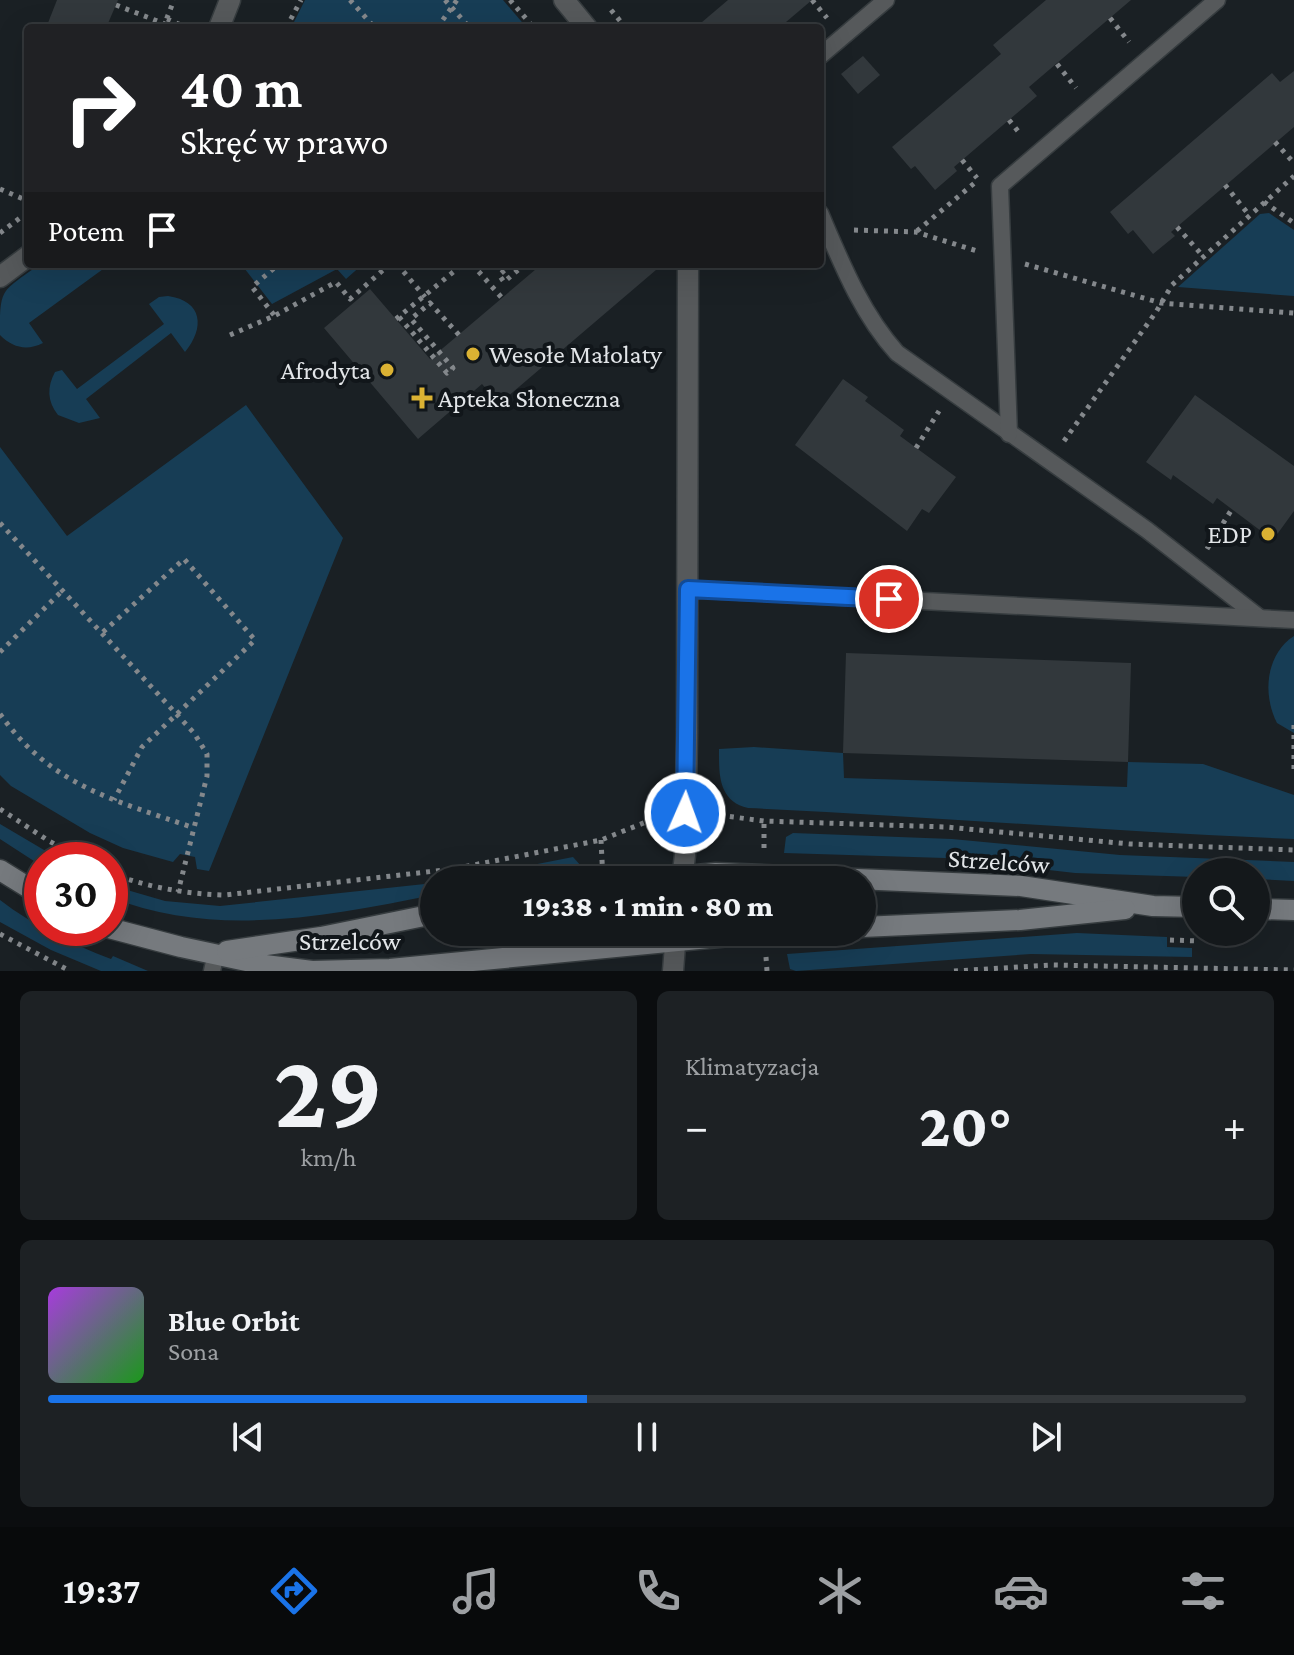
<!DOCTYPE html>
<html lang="pl">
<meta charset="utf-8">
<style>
:root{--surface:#14181b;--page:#1d2124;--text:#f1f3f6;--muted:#9da0a3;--line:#33373a;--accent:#1a73e8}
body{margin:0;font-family:"Crimson Pro",serif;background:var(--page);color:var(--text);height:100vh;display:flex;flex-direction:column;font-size:30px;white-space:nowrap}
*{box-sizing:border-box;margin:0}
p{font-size:26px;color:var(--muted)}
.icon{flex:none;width:44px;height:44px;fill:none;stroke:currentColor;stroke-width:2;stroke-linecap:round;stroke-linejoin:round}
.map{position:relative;height:971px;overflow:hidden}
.sheet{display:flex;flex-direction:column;gap:20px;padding:20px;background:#0b0d0f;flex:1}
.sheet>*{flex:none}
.hud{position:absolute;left:24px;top:24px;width:800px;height:244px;border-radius:8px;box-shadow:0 8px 32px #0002,0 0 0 2px var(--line);background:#202124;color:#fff;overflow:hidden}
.fabs{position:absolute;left:1182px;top:858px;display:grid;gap:16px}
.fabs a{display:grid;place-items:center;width:88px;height:88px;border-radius:50%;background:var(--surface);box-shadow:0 8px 32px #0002,0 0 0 2px var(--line);font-size:40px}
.speed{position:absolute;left:24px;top:842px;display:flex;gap:16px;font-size:40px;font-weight:700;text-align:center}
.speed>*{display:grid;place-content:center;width:104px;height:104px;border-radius:50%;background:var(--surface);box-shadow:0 8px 32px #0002,0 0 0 2px var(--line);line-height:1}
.speed .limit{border:12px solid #d22;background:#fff;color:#111}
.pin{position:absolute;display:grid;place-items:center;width:68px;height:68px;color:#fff;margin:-34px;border:4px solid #fff;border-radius:50%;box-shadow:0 2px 8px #0007}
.me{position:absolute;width:88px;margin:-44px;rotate:2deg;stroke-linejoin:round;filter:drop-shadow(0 0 6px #0008)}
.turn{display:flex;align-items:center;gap:28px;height:168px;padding:0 24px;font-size:36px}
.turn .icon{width:104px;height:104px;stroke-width:2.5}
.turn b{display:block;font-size:56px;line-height:68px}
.then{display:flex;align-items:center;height:76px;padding:0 24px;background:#0003;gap:16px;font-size:30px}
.big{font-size:60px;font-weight:800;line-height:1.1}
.sheet .tile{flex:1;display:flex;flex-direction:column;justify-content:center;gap:12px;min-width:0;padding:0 28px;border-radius:12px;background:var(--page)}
.sheet .dial{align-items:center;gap:0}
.dial b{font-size:104px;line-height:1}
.song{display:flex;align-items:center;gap:24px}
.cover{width:96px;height:96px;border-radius:12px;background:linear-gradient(135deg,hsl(280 70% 55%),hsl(120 70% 35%))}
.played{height:8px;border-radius:4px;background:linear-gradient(90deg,var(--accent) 45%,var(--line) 45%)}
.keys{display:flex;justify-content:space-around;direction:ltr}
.heat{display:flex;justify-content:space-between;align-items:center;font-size:44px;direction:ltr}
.sheet .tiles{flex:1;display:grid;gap:20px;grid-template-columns:1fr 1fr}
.tile:last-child{grid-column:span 2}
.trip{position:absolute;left:420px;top:866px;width:456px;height:80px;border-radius:40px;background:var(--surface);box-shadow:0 8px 32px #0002,0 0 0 2px var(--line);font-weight:800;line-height:80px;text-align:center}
.dock{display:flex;height:128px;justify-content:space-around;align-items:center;background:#080a0b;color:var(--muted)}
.dock .icon{width:56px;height:56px}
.dock .on{color:var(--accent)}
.dock b{font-size:36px;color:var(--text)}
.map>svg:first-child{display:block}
.green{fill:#173d55}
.building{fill:#32383c}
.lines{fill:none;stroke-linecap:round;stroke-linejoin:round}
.lane-casing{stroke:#363c3f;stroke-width:19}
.street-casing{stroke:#363c3f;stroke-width:23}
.secondary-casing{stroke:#363c3f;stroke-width:23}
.path{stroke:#84888c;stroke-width:5;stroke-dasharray:4 6;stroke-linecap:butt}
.lane{stroke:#56595b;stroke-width:16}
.street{stroke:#56595b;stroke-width:20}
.secondary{stroke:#767a7e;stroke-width:20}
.route-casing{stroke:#114b97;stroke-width:20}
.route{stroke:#1a73e8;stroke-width:14}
.poi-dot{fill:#dbb233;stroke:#11161a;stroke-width:3}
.labels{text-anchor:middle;stroke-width:8;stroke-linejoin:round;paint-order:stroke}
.poi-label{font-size:26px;fill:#e2e5e8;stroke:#11161a;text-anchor:start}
.street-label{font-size:26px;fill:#e2e5e8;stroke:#11161a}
</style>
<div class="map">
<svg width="1294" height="971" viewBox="0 0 1294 971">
<rect width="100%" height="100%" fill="#1a2024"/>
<g class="green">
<polygon points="305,0 503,0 527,28 291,28"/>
<polygon points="1269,213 1294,230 1294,296 1178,287 1260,214"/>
<path d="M40,264H110L29,323L43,343C27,351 13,348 0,335C0,286 1,293 40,264Z"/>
<polygon points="241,264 363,264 346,279 337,269 272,304"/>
<path d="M168,296C203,301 205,328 185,352L171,333L86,399L100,418L79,423L58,415C47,401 47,387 55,372L62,370L77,389L164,324L149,304L159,297Z"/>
<polygon points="246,405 343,538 209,871 197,869 195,857 180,854 173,862 123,848 90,833 11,786 0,775 0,447 67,536"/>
<path d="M1294,636V733L1277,723C1262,694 1266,654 1294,636Z"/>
<path d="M754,747L843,753L844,778L1127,787L1128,762L1203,764L1294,795V839C1112,832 930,816 748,808C718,801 719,774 719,749Z"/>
<polygon points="0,824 61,860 42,860 42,866 37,863 0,839"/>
<polygon points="793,833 952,839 1120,855 1294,862 1294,881 1256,879 1256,872 1196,872 1196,877 1075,873 945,858 784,853 786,837"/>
<polygon points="573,857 582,867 514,880 456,880"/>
<path d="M434,883V895C326,916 216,939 110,897V885L165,901L220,906Z"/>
<path d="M0,900C34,926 71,944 111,959L113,956L148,971H101L51,950L0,922Z"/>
<polygon points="1077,933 1167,937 1167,947 1192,948 1192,957 1031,954 796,971 790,969 787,954"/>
</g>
<g class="building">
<polygon points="57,0 118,0 106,28 46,28"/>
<polygon points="728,0 812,0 779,28 695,28"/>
<polygon points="1046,0 1131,0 1029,87 1037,96 954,167 957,171 935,190 915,166 911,169 892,147 1001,54 993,45"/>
<polygon points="863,56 880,75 858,94 841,74"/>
<polygon points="1294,71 1294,127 1171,232 1175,236 1153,254 1133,230 1128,234 1110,212 1272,73 1280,82"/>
<polygon points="542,264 663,264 499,404 482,384 418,439 324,328 370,289 430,359"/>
<polygon points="843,379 868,397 865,401 904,430 900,436 956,477 929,513 922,509 907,531 795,445"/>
<polygon points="1195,395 1294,466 1294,511 1273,540 1217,498 1213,504 1173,475 1171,480 1146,462"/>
<polygon points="846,653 1131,663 1128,762 843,753"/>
</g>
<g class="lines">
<g class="lane-casing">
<g id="lane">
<polyline points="820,56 886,0"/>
<path d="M820,213C841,262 861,313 897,353L1147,530L1260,618"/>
<polyline points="1009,434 1000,186 1217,0"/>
<polyline points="688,589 1294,620"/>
<polyline points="212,971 216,953"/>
</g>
</g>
<g class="street-casing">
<g id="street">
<polyline points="564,0 587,28"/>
<polyline points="219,28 230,0"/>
<polyline points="0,277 28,256"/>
<polyline points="682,880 685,855 687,733 688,264"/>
<polyline points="673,971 676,932"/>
</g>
</g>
<g class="secondary-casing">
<g id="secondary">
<polyline points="0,870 42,896"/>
<polyline points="649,880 716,873 1021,886 1153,906 1196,907"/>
<polyline points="1256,909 1294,910"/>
<polyline points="862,927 1020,920 1125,909"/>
<polyline points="109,928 181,947 265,965 312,971 390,969 772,932"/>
<polyline points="227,951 321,937 434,914"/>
</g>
</g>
<g class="path">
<polyline points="350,0 375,28"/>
<polyline points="445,0 470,28"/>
<polyline points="510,0 534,28"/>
<polyline points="812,0 827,18"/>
<polyline points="116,5 165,24"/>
<polyline points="611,10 626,28"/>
<polyline points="1110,18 1129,42"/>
<polyline points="167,19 188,28"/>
<polyline points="163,28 174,0"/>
<polyline points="286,28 301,0"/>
<polyline points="437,28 457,0"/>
<polyline points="1057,64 1076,88"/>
<polyline points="1009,120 1021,135"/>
<polyline points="1275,142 1294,163"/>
<polyline points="962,160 977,178"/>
<polyline points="1225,185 1249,215"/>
<polyline points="0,189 28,201"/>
<polyline points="1264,202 1294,223"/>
<polyline points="1177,227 1203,256"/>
<polyline points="854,230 916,232 977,251"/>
<polyline points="917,231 977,181"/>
<polyline points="0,233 28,212"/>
<polyline points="397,264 425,297"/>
<polyline points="472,264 502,298"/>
<polyline points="512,264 499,275 504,282 525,264"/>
<polyline points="1025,264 1161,303 1294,313"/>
<polyline points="274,315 252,287 279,264"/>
<polyline points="399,317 447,373 453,368 411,319 430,303 459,335"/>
<polyline points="396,319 463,264"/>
<polyline points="230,335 274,316 336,282 350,299 390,264"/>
<polyline points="1064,441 1156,312 1172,285 1294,176"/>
<polyline points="916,448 939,411"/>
<polyline points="0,523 194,733 207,754 207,776 178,892"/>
<polyline points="1207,549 1232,509"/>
<polyline points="103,632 184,559 255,640 142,747 114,800"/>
<polyline points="0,652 63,590"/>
<path d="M0,714C52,787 115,800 194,828"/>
<polyline points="1294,725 1294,770"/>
<polyline points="0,809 49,841 84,860"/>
<polyline points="710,814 764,821 946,827 1130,844 1294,850"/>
<polyline points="601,840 603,880"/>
<polyline points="764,848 764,821"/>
<path d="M110,873C147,887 185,894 225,895L453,869L601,840L661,816"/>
<polyline points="0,934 70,971"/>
<polyline points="1170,940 1198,941"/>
<polyline points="766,957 767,971"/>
<polyline points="954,971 1052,965 1294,970"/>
</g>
<use href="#lane" class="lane"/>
<use href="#street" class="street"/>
<use href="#secondary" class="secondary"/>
</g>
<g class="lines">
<g class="route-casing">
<polyline id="route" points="685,813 688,589 889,599"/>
</g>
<use href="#route" class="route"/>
</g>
<g class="poi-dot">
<circle cx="473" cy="354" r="8"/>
<circle cx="387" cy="370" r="8"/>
<path d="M418 386h8v8h8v8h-8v8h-8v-8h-8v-8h8z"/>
<circle cx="1268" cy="534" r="8"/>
</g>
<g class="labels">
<g class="poi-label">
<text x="489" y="363">Wesołe Małolaty</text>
<text x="371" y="379" text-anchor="end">Afrodyta</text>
<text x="438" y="407">Apteka Słoneczna</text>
<text x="1252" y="543" text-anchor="end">EDP</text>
</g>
<g class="street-label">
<text transform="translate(999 861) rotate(4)" y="9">Strzelców</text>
<text x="350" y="950">Strzelców</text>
</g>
</g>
</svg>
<div class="fabs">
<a><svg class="icon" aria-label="search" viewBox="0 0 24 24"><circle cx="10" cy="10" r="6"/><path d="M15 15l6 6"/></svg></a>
</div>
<div class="speed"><div class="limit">30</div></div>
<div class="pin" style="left:889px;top:599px;background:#d93025"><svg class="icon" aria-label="arrive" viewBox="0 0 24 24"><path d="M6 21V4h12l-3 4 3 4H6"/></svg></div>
<svg class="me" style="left:685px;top:813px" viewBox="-20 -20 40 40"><circle r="17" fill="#1a73e8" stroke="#fff" stroke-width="3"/><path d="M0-11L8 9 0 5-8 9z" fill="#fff"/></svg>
<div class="trip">19:38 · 1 min · 80 m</div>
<div class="hud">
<div class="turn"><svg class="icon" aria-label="right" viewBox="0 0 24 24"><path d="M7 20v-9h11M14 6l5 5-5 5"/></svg><div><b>40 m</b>Skręć w prawo</div></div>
<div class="then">Potem<svg class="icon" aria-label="arrive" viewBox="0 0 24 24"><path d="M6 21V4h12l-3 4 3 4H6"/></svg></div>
</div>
</div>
<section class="sheet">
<div class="tiles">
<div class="tile dial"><b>29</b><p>km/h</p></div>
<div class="tile"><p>Klimatyzacja</p>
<div class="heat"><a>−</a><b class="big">20°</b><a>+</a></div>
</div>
<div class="tile">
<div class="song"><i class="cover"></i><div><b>Blue Orbit</b><p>Sona</p></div></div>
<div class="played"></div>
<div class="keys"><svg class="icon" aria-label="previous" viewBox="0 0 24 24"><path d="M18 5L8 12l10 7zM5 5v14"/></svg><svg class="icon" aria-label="pause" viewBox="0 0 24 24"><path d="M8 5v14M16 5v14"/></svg><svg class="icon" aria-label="next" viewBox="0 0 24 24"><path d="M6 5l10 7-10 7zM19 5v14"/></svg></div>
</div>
</div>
</section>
<nav class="dock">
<b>19:37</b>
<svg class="icon on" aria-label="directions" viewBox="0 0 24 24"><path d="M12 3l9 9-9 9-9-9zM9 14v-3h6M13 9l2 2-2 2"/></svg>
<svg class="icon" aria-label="music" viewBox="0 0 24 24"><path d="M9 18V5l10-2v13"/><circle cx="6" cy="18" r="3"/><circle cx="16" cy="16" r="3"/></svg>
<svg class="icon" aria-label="phone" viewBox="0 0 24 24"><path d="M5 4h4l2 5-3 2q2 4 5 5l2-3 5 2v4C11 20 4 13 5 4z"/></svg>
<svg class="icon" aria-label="climate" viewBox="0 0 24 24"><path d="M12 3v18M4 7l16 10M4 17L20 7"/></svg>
<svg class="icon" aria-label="car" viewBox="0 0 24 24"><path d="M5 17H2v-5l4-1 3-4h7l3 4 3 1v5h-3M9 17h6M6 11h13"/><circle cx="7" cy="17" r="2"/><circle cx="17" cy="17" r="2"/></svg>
<svg class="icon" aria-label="filters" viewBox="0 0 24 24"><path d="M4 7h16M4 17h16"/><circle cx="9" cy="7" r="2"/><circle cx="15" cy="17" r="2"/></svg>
</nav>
